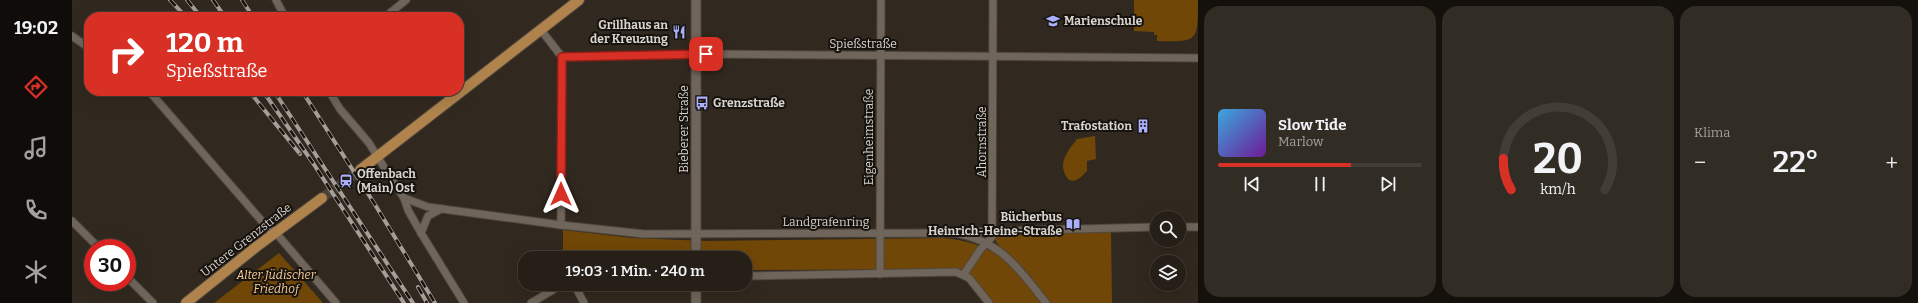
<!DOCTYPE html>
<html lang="de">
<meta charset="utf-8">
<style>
:root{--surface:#251f17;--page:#312c24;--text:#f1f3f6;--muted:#a3a2a1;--line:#423d36;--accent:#d93025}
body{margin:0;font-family:Bitter,serif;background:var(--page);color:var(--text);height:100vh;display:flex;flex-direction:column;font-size:15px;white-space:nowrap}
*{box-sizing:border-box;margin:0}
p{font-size:13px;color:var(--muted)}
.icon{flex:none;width:22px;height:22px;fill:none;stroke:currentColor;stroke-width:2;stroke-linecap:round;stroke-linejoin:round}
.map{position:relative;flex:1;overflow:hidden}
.drawer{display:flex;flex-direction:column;gap:6px;padding:6px;background:#14110d;width:720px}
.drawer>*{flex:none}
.banner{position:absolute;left:12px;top:12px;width:380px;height:84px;border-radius:16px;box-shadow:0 4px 16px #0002,0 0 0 1px var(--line);background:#d93025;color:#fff;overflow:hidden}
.controls{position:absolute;left:1078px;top:211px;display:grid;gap:8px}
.controls a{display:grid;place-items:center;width:36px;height:36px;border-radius:50%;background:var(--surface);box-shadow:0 4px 16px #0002,0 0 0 1px var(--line);font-size:20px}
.speed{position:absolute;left:12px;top:239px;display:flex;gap:8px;font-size:20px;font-weight:700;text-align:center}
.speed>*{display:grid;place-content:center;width:52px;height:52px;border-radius:50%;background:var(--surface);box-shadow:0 4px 16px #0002,0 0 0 1px var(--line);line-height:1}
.speed .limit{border:6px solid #d22;background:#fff;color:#111}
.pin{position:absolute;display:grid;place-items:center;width:34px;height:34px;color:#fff;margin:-17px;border-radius:8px;box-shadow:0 2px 6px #0006}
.me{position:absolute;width:44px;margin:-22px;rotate:0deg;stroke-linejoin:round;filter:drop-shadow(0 0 3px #0008)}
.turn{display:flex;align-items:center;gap:14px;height:84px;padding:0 16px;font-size:18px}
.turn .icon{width:52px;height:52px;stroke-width:2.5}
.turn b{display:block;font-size:28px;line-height:34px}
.big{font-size:30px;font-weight:600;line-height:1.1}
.drawer .tile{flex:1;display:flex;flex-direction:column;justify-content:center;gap:6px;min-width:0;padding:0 14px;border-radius:16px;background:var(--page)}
.drawer .dial{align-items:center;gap:0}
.dial svg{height:104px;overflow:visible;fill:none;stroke:var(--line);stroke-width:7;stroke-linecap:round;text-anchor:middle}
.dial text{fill:var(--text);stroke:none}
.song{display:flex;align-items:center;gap:12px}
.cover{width:48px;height:48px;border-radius:6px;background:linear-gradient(135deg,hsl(200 70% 55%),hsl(280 70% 35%))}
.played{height:4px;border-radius:2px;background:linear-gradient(90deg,var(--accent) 65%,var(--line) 65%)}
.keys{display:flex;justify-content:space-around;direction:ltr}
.heat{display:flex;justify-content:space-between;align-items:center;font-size:22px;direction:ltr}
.drawer .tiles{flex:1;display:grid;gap:6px;grid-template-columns:repeat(3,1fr)}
.trip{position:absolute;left:446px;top:251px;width:234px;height:40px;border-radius:16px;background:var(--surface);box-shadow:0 4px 16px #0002,0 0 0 1px var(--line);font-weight:600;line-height:40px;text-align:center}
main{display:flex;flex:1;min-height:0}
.dock{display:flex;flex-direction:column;width:72px;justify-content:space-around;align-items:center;background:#0f0c09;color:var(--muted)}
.dock .icon{width:28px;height:28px}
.dock .on{color:var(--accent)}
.dock b{font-size:18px;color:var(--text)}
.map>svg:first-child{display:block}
.green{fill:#714708}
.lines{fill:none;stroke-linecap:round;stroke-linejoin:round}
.primary-tunnel{stroke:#4a4239;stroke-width:10;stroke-dasharray:10 5;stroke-linecap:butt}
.minor-casing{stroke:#4f473f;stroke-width:9}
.tertiary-casing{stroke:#4f473f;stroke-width:11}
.primary-casing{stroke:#4f473f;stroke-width:12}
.minor{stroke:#6f655a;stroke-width:7}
.tertiary{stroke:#6f655a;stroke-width:9}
.primary{stroke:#af834b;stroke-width:10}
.rail-casing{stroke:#a69f98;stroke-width:4}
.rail{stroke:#16120e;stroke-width:2.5;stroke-dasharray:8;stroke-linecap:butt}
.route-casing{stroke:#8d1f18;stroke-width:10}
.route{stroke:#d93025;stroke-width:7}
.labels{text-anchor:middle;stroke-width:4;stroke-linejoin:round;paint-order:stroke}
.poi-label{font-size:12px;font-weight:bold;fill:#d9d3cd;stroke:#16120e;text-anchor:start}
.street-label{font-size:12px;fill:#d9d3cd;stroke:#16120e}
.park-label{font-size:12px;font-style:italic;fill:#facc98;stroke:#16120e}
</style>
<main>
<nav class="dock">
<b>19:02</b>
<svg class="icon on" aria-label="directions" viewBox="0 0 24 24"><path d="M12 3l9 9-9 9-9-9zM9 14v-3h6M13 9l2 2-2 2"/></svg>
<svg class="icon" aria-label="music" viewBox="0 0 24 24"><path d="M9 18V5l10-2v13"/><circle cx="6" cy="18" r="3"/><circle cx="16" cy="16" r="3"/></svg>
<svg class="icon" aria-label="phone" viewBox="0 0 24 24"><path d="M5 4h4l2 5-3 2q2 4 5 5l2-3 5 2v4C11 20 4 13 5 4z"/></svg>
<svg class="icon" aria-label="climate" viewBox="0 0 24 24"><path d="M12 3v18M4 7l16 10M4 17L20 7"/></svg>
</nav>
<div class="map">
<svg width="1126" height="303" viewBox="0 0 1126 303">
<rect width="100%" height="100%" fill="#31291f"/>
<g class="green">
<path d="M1062,0H1126C1126,42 1126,42 1085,41V35H1082V32L1062,31Z"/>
<path d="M1023,136L1024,159L1015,161V171C1010,176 1005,183 997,180C984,165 995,152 1005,139Z"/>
<path d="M491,230L560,238L634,241L871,238C925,243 937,263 969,303H921L899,276L889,269L673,270V258H491Z"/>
<path d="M1039,231L1040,303H979C967,287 955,271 940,257C935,252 925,246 923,239L925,234Z"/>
<polygon points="207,253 251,303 142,303"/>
</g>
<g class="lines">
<polyline class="primary-tunnel" points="250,198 288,170"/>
<g class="minor-casing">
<g id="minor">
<polyline points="204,0 213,17"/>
<polyline points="313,17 334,0"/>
<polyline points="469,30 490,57"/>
<polyline points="0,36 17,48"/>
<polyline points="490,57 634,54 1126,58"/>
<polyline points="77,91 195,227 204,233 264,303"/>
<polyline points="257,91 268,109 297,143 315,172 332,198 336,210 349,233 392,303"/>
<path d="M332,198L356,207L489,225L572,234L884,233C930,242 947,269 974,303"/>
<polyline points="0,221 27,248"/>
<polyline points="489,225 490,57"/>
<polyline points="1107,227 1126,227"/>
<polyline points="889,232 1085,227"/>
<polyline points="349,233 356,216 369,209"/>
<polyline points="808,274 809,0"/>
<polyline points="892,274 908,250 920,237 921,0"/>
<polyline points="673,276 884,272 897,278 917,303"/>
<polyline points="55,277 81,303"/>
<polyline points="502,284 512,303"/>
<polyline points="459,303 491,284"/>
</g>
</g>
<g class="tertiary-casing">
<g id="tertiary">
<polyline points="624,258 624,0"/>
<polyline points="624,284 624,303"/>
</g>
</g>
<g class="primary-casing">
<g id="primary">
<polyline points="288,170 507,0"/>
<polyline points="114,303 184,247 250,198"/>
</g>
</g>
<use href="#minor" class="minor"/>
<use href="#tertiary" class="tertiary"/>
<use href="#primary" class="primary"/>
<g class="rail-casing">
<g id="rail">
<polyline points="98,0 114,17"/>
<polyline points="115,0 129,17"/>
<polyline points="141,0 153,17"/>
<polyline points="170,0 181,17"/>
<polyline points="177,91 228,154"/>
<polyline points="191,91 241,163 332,303"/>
<polyline points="202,91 341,303"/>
<polyline points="230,91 302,203 363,303"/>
<polyline points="346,287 355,303"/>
</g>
</g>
<use href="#rail" class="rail"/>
</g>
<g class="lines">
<g class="route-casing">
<polyline id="route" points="489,194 490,57 634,54"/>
</g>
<use href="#route" class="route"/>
</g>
<defs>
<g id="school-bare" transform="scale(1.08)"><path d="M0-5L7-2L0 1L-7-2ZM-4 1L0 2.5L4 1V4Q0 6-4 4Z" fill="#aab0fc" stroke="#16120e" stroke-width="2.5" paint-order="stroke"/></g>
<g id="restaurant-bare" transform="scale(1.08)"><path d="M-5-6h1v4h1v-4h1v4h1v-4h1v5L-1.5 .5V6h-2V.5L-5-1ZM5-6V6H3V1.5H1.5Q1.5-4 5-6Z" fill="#aab0fc" stroke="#16120e" stroke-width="2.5" paint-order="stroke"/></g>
<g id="bus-bare" transform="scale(1.08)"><path d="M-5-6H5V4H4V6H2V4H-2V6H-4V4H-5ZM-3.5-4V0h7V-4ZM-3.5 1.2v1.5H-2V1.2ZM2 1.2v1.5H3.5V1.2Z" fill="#aab0fc" stroke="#16120e" stroke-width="2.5" paint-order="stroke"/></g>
<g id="building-bare" transform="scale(1.08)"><path d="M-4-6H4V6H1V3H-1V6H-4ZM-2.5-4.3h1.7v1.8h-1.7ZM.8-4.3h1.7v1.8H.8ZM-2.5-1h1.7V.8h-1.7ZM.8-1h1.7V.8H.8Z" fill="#aab0fc" stroke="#16120e" stroke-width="2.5" paint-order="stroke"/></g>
<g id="station-bare" transform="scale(1.08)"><path d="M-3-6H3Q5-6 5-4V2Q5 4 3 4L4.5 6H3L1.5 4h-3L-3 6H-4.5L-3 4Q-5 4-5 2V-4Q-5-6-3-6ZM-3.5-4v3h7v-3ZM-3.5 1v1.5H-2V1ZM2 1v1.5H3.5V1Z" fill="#aab0fc" stroke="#16120e" stroke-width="2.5" paint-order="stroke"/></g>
<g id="library-bare" transform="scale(1.08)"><path d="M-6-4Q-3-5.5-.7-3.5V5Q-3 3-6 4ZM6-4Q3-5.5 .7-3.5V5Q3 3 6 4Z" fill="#aab0fc" stroke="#16120e" stroke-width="2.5" paint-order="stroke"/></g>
</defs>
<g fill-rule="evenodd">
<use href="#school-bare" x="981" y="21"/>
<use href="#restaurant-bare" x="607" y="32"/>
<use href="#bus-bare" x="630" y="103"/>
<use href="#building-bare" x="1071" y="126"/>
<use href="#station-bare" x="274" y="181"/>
<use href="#library-bare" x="1001" y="224"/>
</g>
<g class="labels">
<g class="poi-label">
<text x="992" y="25">Marienschule</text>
<text x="596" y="29" text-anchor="end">Grillhaus an<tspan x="596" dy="14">der Kreuzung</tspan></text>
<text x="641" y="107">Grenzstraße</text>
<text x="1060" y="130" text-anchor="end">Trafostation</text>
<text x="285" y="178">Offenbach<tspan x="285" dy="14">(Main) Ost</tspan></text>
<text x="990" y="221" text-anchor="end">Bücherbus<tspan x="990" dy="14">Heinrich-Heine-Straße</tspan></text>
</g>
<g class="street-label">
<text x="791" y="48">Spießstraße</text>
<text transform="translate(612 129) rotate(-90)" y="4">Bieberer Straße</text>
<text transform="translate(797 137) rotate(-90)" y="4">Eigenheimstraße</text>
<text transform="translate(910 142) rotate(-90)" y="4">Ahornstraße</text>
<text x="754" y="226">Landgrafenring</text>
<text transform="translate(174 240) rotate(-38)" y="4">Untere Grenzstraße</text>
</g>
<g class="park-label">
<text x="204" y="279">Alter Jüdischer<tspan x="204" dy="14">Friedhof</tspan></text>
</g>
</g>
</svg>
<div class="controls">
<a><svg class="icon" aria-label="search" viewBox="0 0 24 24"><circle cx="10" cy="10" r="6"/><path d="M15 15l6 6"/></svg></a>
<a><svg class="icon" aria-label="layers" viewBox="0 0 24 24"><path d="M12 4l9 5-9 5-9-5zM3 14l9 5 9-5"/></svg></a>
</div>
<div class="speed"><div class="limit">30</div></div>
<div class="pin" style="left:634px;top:54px;background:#d93025"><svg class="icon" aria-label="arrive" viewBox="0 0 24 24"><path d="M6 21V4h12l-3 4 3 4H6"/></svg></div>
<svg class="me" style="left:489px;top:194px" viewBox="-20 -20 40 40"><path d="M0-17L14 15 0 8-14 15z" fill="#d93025" stroke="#fff" stroke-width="4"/></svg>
<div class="trip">19:03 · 1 Min. · 240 m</div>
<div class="banner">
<div class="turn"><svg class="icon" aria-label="right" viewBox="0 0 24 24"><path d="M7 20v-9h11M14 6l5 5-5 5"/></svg><div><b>120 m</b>Spießstraße</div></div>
</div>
</div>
<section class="drawer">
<div class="tiles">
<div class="tile">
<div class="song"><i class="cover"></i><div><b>Slow Tide</b><p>Marlow</p></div></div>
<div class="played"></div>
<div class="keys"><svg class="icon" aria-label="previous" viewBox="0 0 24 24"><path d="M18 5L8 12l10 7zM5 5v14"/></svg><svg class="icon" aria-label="pause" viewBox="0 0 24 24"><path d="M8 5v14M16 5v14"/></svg><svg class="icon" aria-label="next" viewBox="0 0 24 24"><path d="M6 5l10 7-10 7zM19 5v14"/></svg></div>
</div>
<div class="tile dial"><svg viewBox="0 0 100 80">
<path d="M14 69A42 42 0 1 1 86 69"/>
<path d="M14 69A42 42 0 0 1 8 45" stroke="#d93025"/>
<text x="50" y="56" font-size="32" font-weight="700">20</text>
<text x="50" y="72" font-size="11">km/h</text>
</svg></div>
<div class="tile"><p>Klima</p>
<div class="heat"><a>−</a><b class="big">22°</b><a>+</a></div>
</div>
</div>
</section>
</main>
